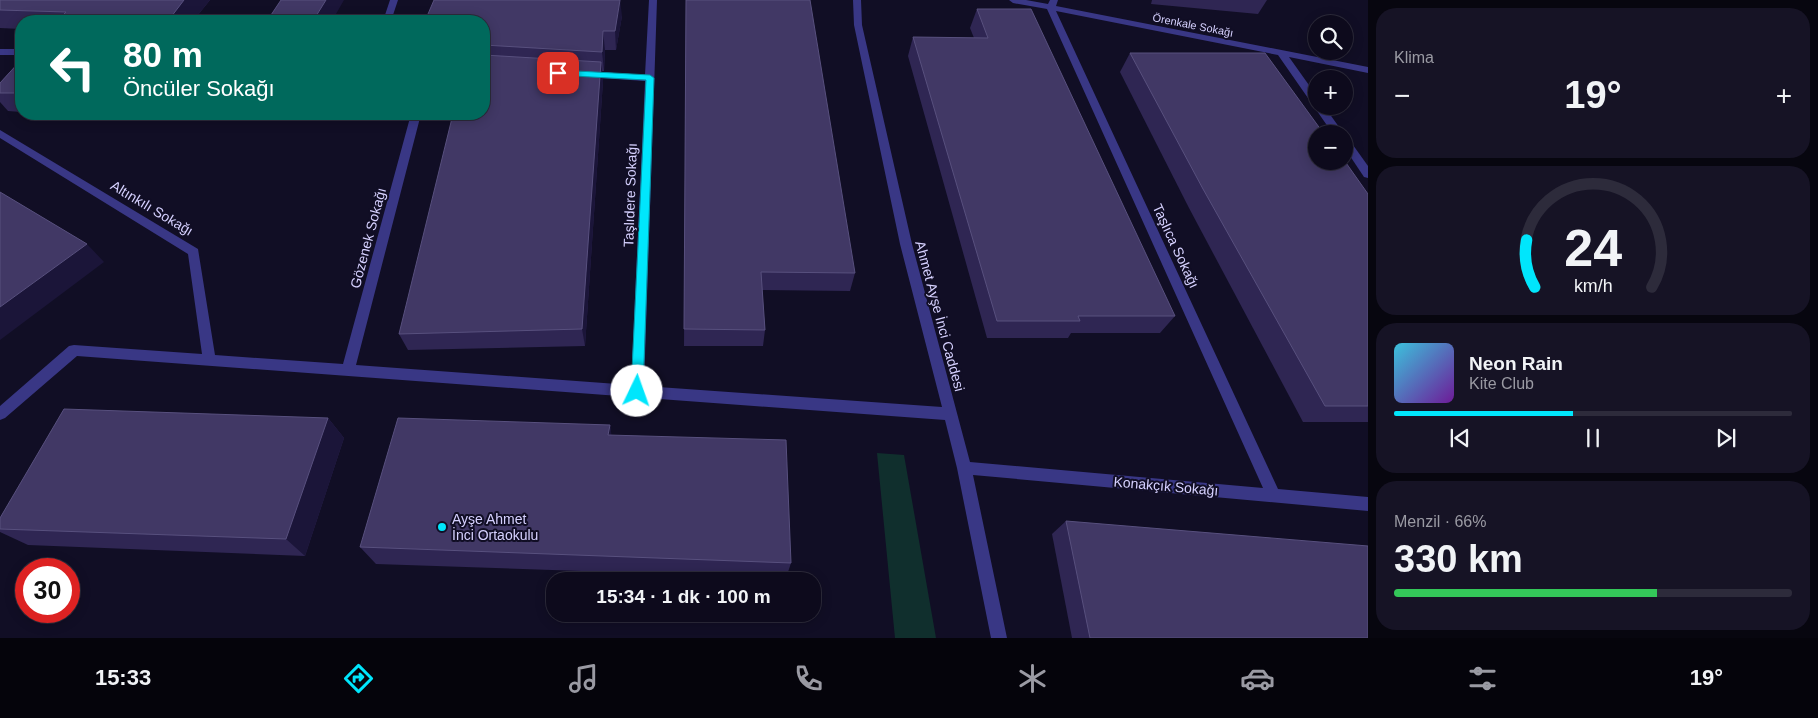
<!DOCTYPE html>
<html lang="tr">
<meta charset="utf-8">
<style>
:root{--surface:#0d0a1c;--page:#161325;--text:#f1f3f6;--muted:#9a9aa3;--line:#2d2b3b;--accent:#00e6fc}
body{margin:0;font-family:Arial,sans-serif;background:var(--page);color:var(--text);height:100vh;display:flex;flex-direction:column;font-size:19px;white-space:nowrap}
*{box-sizing:border-box;margin:0}
p{font-size:16px;color:var(--muted)}
.icon{flex:none;width:28px;height:28px;fill:none;stroke:currentColor;stroke-width:2;stroke-linecap:round;stroke-linejoin:round}
.map{position:relative;flex:1;overflow:hidden}
.side{display:flex;flex-direction:column;gap:8px;padding:8px;background:#07060f;width:450px}
.side>*{flex:none}
.top-card{position:absolute;left:15px;top:15px;width:475px;height:105px;border-radius:20px;box-shadow:0 2px 12px #0003,0 0 0 1px var(--line);background:#00695c;color:#fff;overflow:hidden}
.controls{position:absolute;left:1308px;top:15px;display:grid;gap:10px}
.controls a{display:grid;place-items:center;width:45px;height:45px;border-radius:50%;background:var(--surface);box-shadow:0 2px 12px #0003,0 0 0 1px var(--line);font-size:25px}
.speed{position:absolute;left:15px;top:558px;display:flex;gap:10px;font-size:25px;font-weight:700;text-align:center}
.speed>*{display:grid;place-content:center;width:65px;height:65px;border-radius:50%;background:var(--surface);box-shadow:0 2px 12px #0003,0 0 0 1px var(--line);line-height:1}
.speed .limit{border:8px solid #d22;background:#fff;color:#111}
.pin{position:absolute;display:grid;place-items:center;width:42px;height:42px;color:#fff;margin:-21px;border-radius:10px;box-shadow:0 2px 8px #0006}
.me{position:absolute;width:55px;margin:-28px;rotate:3deg;stroke-linejoin:round;filter:drop-shadow(0 0 4px #0008)}
.turn{display:flex;align-items:center;gap:18px;height:105px;padding:0 25px;font-size:22px}
.turn .icon{width:65px;height:65px;stroke-width:2.5}
.turn b{display:block;font-size:35px;line-height:42px}
.big{font-size:38px;font-weight:700;line-height:1.1}
.side .card{flex:1;display:flex;flex-direction:column;justify-content:center;gap:8px;min-width:0;padding:0 18px;border-radius:20px;background:var(--page)}
.side .dial{align-items:center;gap:0}
.dial svg{height:130px;overflow:visible;fill:none;stroke:var(--line);stroke-width:7;stroke-linecap:round;text-anchor:middle}
.dial text{fill:var(--text);stroke:none}
.song{display:flex;align-items:center;gap:15px}
.cover{width:60px;height:60px;border-radius:8px;background:linear-gradient(135deg,hsl(190 70% 55%),hsl(280 70% 35%))}
.played{height:5px;border-radius:2px;background:linear-gradient(90deg,var(--accent) 45%,var(--line) 45%)}
.keys{display:flex;justify-content:space-around;direction:ltr}
.heat{display:flex;justify-content:space-between;align-items:center;font-size:28px;direction:ltr}
.charge{height:8px;border-radius:4px;background:linear-gradient(90deg,#34c759 66%,var(--line) 0)}
.trip{position:absolute;left:546px;top:572px;width:275px;height:50px;border-radius:20px;background:var(--surface);box-shadow:0 2px 12px #0003,0 0 0 1px var(--line);font-weight:700;line-height:50px;text-align:center}
.dock{display:flex;height:80px;justify-content:space-around;align-items:center;background:#05040b;color:var(--muted)}
.dock .icon{width:35px;height:35px}
.dock .active{color:var(--accent)}
.dock b{font-size:22px;color:var(--text)}
main{display:flex;flex:1;min-height:0}
.map>svg:first-child{display:block}
.green{fill:#102f2d}
.lines{fill:none;stroke-linecap:round;stroke-linejoin:round}
.minor{fill:#393785;fill-rule:evenodd}
.wall{fill:#2f2653}
.shaded-wall{fill:#1b1539}
.building{fill:#413865;stroke:#58507e}
.route{fill:#00e6fc;stroke:#0096a4}
.poi-dot{fill:#00e6fc;stroke:#110e25;stroke-width:2}
.labels{text-anchor:middle;stroke-width:4;stroke-linejoin:round;paint-order:stroke}
.far-street-label{font-size:11px;fill:#d6d1ff;stroke:#110e25}
.street-label{font-size:14px;fill:#d6d1ff;stroke:#110e25}
.poi-label{font-size:14px;fill:#d6d1ff;stroke:#110e25;text-anchor:start}
</style>
<main>
<div class="map">
<svg width="1368" height="638" viewBox="0 0 1368 638">
<rect width="100%" height="100%" fill="#110e25"/>
<polygon class="green" points="877,453 904,455 936,638 895,638"/>
<g class="lines">
<g class="minor">
<polygon points="390,0 398,0 391,21 383,21"/>
<polygon points="649,0 657,0 644,386 942,407 900,244 854,25 853,0 861,0 862,25 912,244 970,462 1263,488 1047,9 1013,3 1009,0 1026,0 1048,4 1050,0 1058,0 1056,6 1368,67 1368,73 1289,57 1316,95 1316,106 1324,106 1344,134 1333,134 1278,55 1056,11 1278,489 1368,497 1368,511 973,475 1007,638 991,638 957,468 945,420 77,356 5,418 0,420 0,406 69,346 74,345 202,354 188,254 0,138 0,130 198,249 215,355 343,364 411,114 421,114 356,365 631,385 645,81 585,77 580,74 585,71 645,75"/>
<rect x="0" y="49" width="21" height="6"/>
<polygon points="1344,137 1348,138 1368,166 1368,178 1364,177 1344,147"/>
</g>
</g>
<g class="wall">
<polygon points="0,0 210,0 193,21 21,21 21,29 0,28"/>
<polygon points="686,0 855,273 850,291 762,290 765,330 763,346 684,346"/>
<polygon points="1152,0 1267,0 1258,14 1151,4"/>
<polygon points="977,9 1175,316 1160,333 1071,333 1068,338 987,338 908,56 913,37 974,38 970,28"/>
<polygon points="622,16 616,50 605,50 604,71 602,71 603,81 585,346 408,350 399,334 484,114 484,21"/>
<polygon points="1130,53 1368,194 1368,422 1303,422 1189,208 1120,72"/>
<polygon points="21,60 21,112 8,111 0,102 0,83"/>
<polygon points="82,114 265,114 262,120"/>
<polygon points="328,418 344,438 305,556 28,545 0,532 0,529"/>
<polygon points="610,425 611,435 791,563 786,578 376,564 360,547"/>
<polygon points="1066,521 1368,638 1072,638 1052,534"/>
</g>
<g class="shaded-wall">
<polygon points="184,0 210,0 193,21 168,21"/>
<polygon points="326,0 344,0 332,21 313,21"/>
<polygon points="620,0 622,16 616,50 615,31"/>
<polygon points="603,31 605,50 604,71 602,52"/>
<polygon points="601,62 603,81 585,346 582,329"/>
<polygon points="259,114 265,114 262,120"/>
<polygon points="87,244 104,262 0,340 0,307"/>
<polygon points="328,418 344,438 305,556 286,539"/>
<polygon points="610,425 613,445 608,435"/>
</g>
<g class="building">
<polygon points="0,0 184,0 168,21 57,21 66,12 0,10"/>
<polygon points="281,0 326,0 313,21 267,21"/>
<polygon points="434,0 620,0 615,31 603,31 602,52 484,45 484,21 425,21"/>
<polygon points="686,0 810,0 855,273 761,272 765,330 684,329"/>
<polygon points="977,9 1031,9 1175,316 1078,316 1080,321 997,321 913,37 988,38"/>
<polygon points="1130,53 1265,53 1324,134 1316,134 1316,161 1344,161 1344,160 1368,194 1368,406 1325,406 1203,189"/>
<polygon points="484,55 601,62 582,329 399,334 453,114 484,114"/>
<polygon points="21,60 21,93 0,93 0,83"/>
<polygon points="0,192 87,244 0,307"/>
<polygon points="64,409 328,418 286,539 0,529 0,518"/>
<polygon points="398,418 610,425 608,435 786,440 791,563 360,547"/>
<polygon points="1066,521 1368,546 1368,638 1090,638"/>
</g>
<polygon class="route" points="558,70 650,75 654,78 643,391 641,395 637,396 632,395 631,391 646,80 555,75 555,71"/>
<circle class="poi-dot" cx="442" cy="527" r="5"/>
<g class="labels">
<g class="far-street-label">
<text transform="translate(1193 25) rotate(11)" y="4">Örenkale Sokağı</text>
</g>
<g class="street-label">
<text transform="translate(630 195) rotate(-88)" y="5">Taşlıdere Sokağı</text>
<text transform="translate(152 208) rotate(31)" y="5">Altınkılı Sokağı</text>
<text transform="translate(368 238) rotate(-75)" y="5">Gözenek Sokağı</text>
<text transform="translate(1176 246) rotate(65)" y="5">Taşlıca Sokağı</text>
<text transform="translate(940 316) rotate(75)" y="5">Ahmet Ayşe İnci Caddesi</text>
<text transform="translate(1166 486) rotate(5)" y="5">Konakçık Sokağı</text>
</g>
<g class="poi-label">
<text x="452" y="524">Ayşe Ahmet<tspan x="452" dy="16">İnci Ortaokulu</tspan></text>
</g>
</g>
</svg>
<div class="controls">
<a><svg class="icon" aria-label="search" viewBox="0 0 24 24"><circle cx="10" cy="10" r="6"/><path d="M15 15l6 6"/></svg></a>
<a>+</a>
<a>−</a>
</div>
<div class="speed"><div class="limit">30</div></div>
<div class="pin" style="left:558px;top:73px;background:#d93025"><svg class="icon" aria-label="arrive" viewBox="0 0 24 24"><path d="M6 21V4h12l-3 4 3 4H6"/></svg></div>
<svg class="me" style="left:637px;top:391px" viewBox="-20 -20 40 40"><circle r="19" fill="#fff"/><path d="M0-13L10 11 0 6-10 11z" fill="#00e6fc"/></svg>
<div class="trip">15:34 · 1 dk · 100 m</div>
<div class="top-card">
<div class="turn"><svg class="icon" aria-label="left" viewBox="0 0 24 24"><path d="M17 20v-9H6M10 6l-5 5 5 5"/></svg><div><b>80 m</b>Öncüler Sokağı</div></div>
</div>
</div>
<section class="side">
<div class="card"><p>Klima</p>
<div class="heat"><a>−</a><b class="big">19°</b><a>+</a></div>
</div>
<div class="card dial"><svg viewBox="0 0 100 80">
<path d="M14 69A42 42 0 1 1 86 69"/>
<path d="M14 69A42 42 0 0 1 9 40" stroke="#00e6fc"/>
<text x="50" y="56" font-size="32" font-weight="700">24</text>
<text x="50" y="72" font-size="11">km/h</text>
</svg></div>
<div class="card">
<div class="song"><i class="cover"></i><div><b>Neon Rain</b><p>Kite Club</p></div></div>
<div class="played"></div>
<div class="keys"><svg class="icon" aria-label="previous" viewBox="0 0 24 24"><path d="M18 5L8 12l10 7zM5 5v14"/></svg><svg class="icon" aria-label="pause" viewBox="0 0 24 24"><path d="M8 5v14M16 5v14"/></svg><svg class="icon" aria-label="next" viewBox="0 0 24 24"><path d="M6 5l10 7-10 7zM19 5v14"/></svg></div>
</div>
<div class="card"><p>Menzil · 66%</p><b class="big">330 km</b><div class="charge"></div></div>
</section>
</main>
<nav class="dock">
<b>15:33</b>
<svg class="icon active" aria-label="directions" viewBox="0 0 24 24"><path d="M12 3l9 9-9 9-9-9zM9 14v-3h6M13 9l2 2-2 2"/></svg>
<svg class="icon" aria-label="music" viewBox="0 0 24 24"><path d="M9 18V5l10-2v13"/><circle cx="6" cy="18" r="3"/><circle cx="16" cy="16" r="3"/></svg>
<svg class="icon" aria-label="phone" viewBox="0 0 24 24"><path d="M5 4h4l2 5-3 2q2 4 5 5l2-3 5 2v4C11 20 4 13 5 4z"/></svg>
<svg class="icon" aria-label="climate" viewBox="0 0 24 24"><path d="M12 3v18M4 7l16 10M4 17L20 7"/></svg>
<svg class="icon" aria-label="car" viewBox="0 0 24 24"><path d="M5 17H2v-5l4-1 3-4h7l3 4 3 1v5h-3M9 17h6M6 11h13"/><circle cx="7" cy="17" r="2"/><circle cx="17" cy="17" r="2"/></svg>
<svg class="icon" aria-label="filters" viewBox="0 0 24 24"><path d="M4 7h16M4 17h16"/><circle cx="9" cy="7" r="2"/><circle cx="15" cy="17" r="2"/></svg>
<b>19°</b>
</nav>
